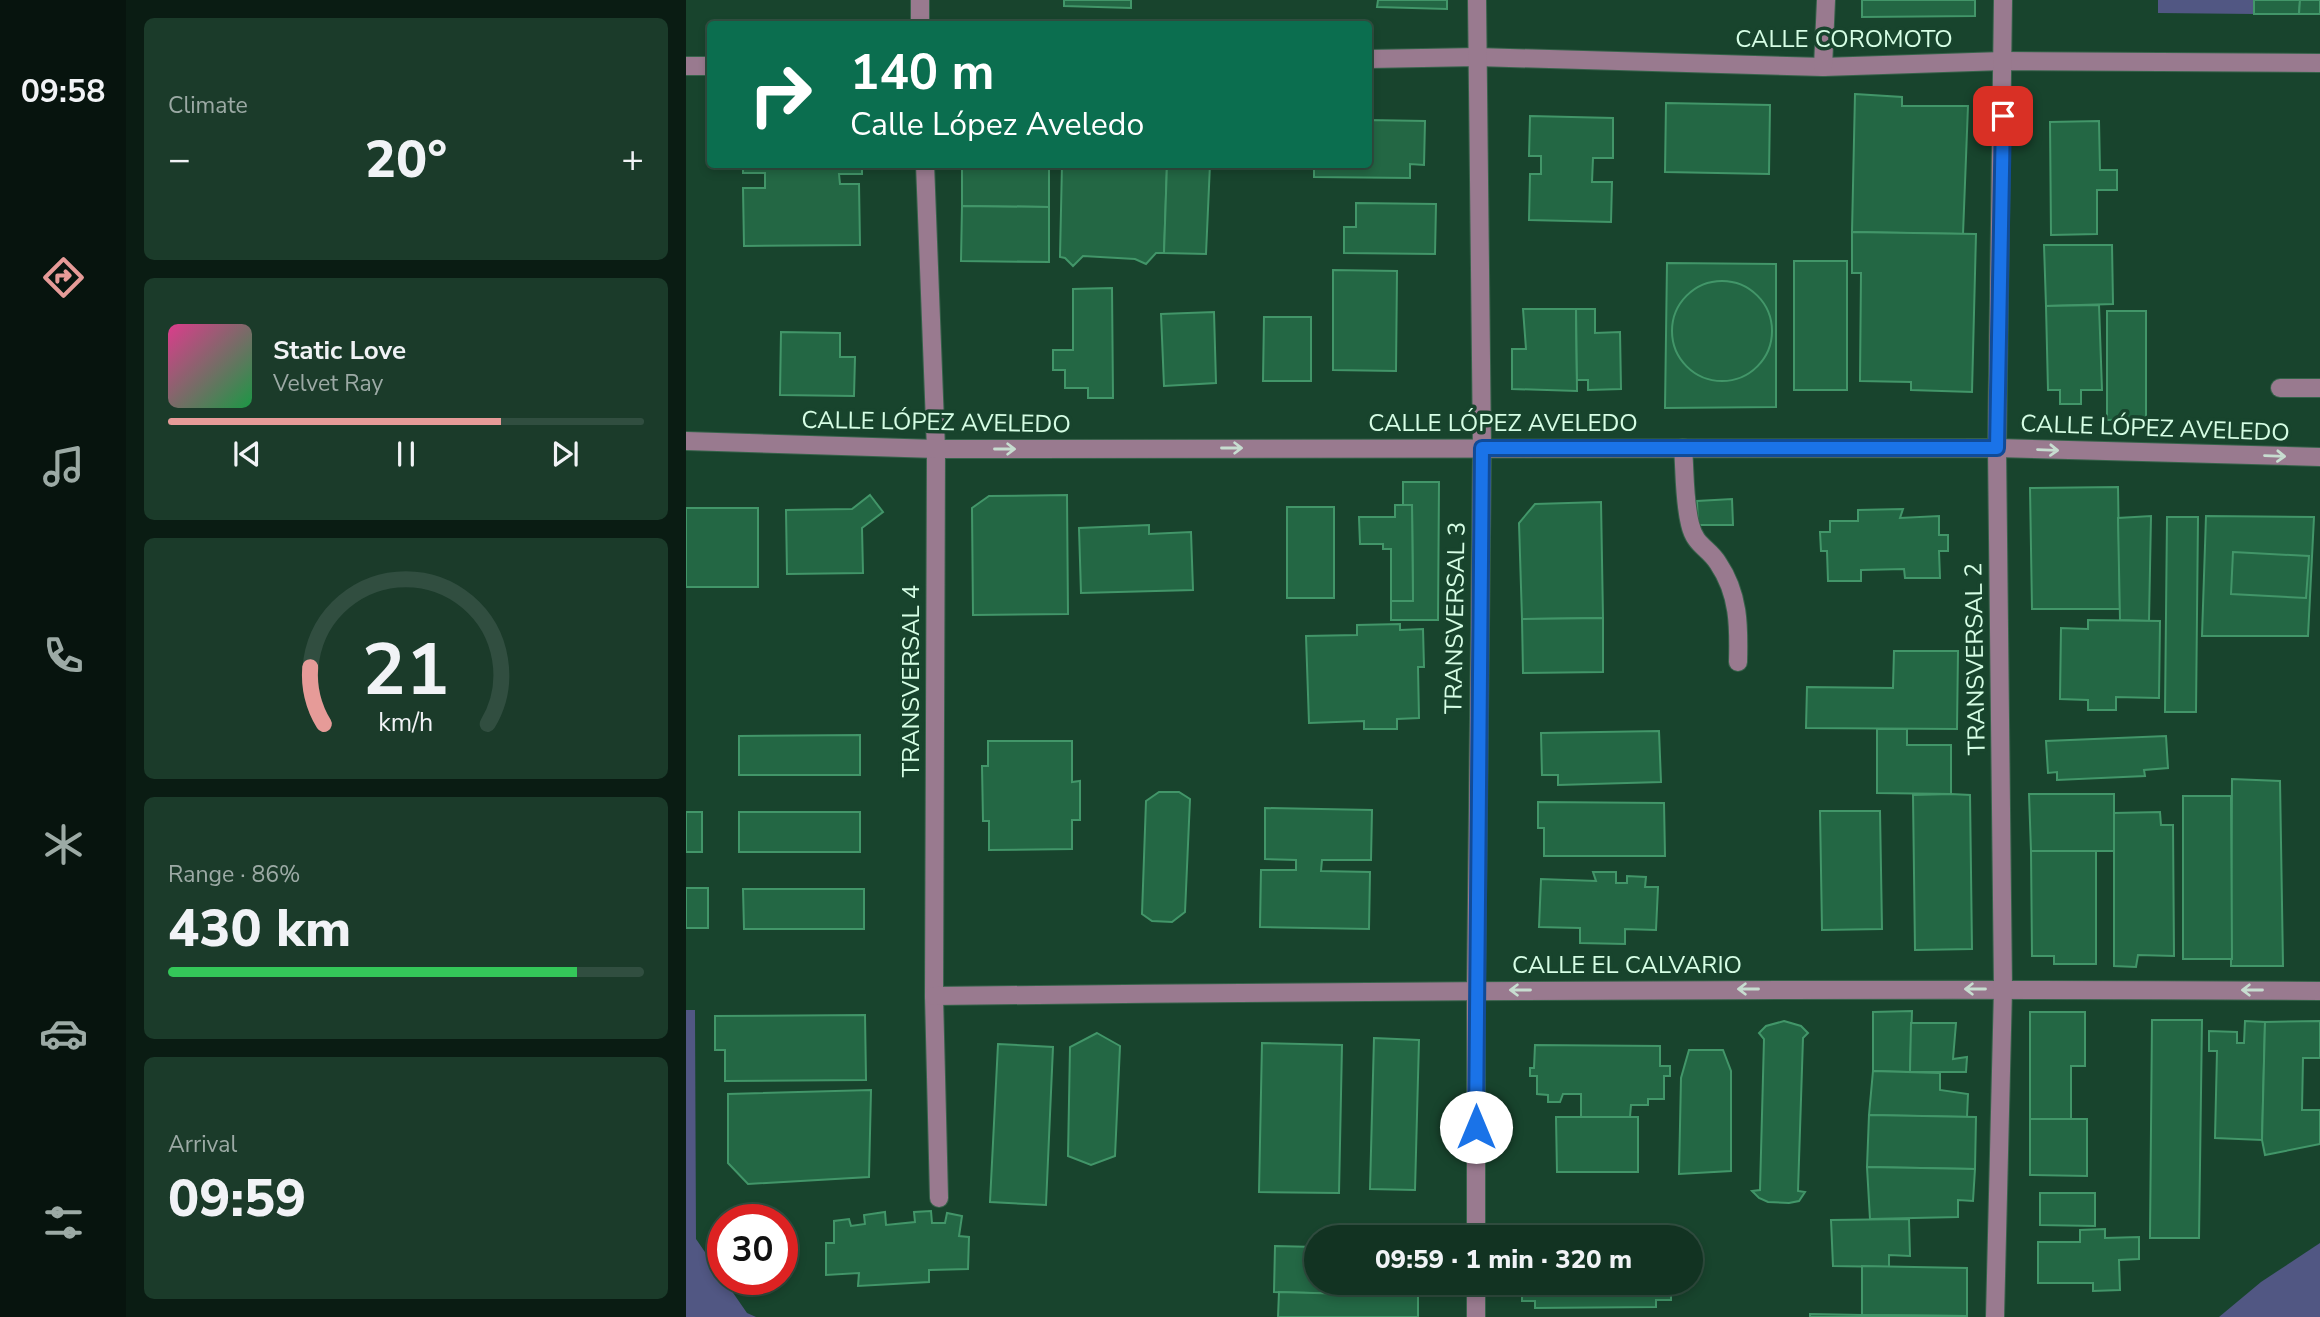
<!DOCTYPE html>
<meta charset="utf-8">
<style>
:root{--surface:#123322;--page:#1b3b2a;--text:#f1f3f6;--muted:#9caaa5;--line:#314e40;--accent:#e69b98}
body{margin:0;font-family:"Nunito Sans",sans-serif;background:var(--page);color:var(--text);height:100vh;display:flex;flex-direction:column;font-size:26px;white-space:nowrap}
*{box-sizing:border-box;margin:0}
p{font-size:23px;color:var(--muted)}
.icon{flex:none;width:38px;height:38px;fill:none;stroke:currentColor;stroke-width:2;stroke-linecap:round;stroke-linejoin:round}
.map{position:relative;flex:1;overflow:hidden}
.details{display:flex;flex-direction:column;gap:18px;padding:18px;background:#0a1c13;width:560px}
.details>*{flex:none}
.hud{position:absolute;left:21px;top:21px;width:665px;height:147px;border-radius:7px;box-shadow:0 4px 10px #0003,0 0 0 2px var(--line);background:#0b6e4f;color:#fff;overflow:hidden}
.speed{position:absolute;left:21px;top:1204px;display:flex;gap:14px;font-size:35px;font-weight:700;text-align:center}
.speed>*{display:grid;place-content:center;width:91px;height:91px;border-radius:50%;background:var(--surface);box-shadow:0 4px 10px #0003,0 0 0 2px var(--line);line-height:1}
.speed .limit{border:10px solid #d22;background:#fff;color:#111}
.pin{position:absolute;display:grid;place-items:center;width:60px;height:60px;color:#fff;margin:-30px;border-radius:14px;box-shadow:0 4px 10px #0006}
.me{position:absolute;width:77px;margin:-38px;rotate:0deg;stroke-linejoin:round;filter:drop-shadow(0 0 5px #0008)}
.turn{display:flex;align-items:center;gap:24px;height:147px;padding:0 28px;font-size:32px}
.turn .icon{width:91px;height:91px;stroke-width:2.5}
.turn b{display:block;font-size:49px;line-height:60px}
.big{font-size:52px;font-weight:800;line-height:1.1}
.details .tile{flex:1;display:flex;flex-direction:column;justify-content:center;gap:10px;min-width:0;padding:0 24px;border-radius:10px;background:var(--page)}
.details .dial{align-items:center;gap:0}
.dial svg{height:182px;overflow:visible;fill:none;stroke:var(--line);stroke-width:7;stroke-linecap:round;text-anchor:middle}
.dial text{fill:var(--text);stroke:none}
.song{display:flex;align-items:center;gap:21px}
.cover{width:84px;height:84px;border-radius:10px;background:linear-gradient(135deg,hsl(330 70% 55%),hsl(140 70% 35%))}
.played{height:7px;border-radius:4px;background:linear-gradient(90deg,var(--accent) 70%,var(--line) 70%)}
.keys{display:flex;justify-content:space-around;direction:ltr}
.heat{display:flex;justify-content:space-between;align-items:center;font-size:38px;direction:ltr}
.charge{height:10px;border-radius:5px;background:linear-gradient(90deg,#34c759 86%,var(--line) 0)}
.trip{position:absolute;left:618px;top:1225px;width:399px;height:70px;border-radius:35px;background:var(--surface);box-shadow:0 4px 10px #0003,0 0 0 2px var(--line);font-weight:800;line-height:70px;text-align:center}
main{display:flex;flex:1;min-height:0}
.tabs{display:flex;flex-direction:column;width:126px;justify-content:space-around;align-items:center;background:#07140e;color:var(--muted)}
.tabs .icon{width:49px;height:49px}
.tabs .active{color:var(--accent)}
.tabs b{font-size:32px;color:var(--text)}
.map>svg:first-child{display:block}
.green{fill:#515783}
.building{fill:#236744;stroke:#429669;stroke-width:2}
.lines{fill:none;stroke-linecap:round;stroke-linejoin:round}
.minor-casing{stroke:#36624a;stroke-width:20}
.minor{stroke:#997a8f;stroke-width:18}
.oneway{stroke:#c7ddd0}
.route-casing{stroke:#114b97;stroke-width:18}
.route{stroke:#1a73e8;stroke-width:12}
.labels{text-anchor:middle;stroke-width:7;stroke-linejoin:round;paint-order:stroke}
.street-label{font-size:24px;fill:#d6fee5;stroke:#18442d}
</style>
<main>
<nav class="tabs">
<b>09:58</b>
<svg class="icon active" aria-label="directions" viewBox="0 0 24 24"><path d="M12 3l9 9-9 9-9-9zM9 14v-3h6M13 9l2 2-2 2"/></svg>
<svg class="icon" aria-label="music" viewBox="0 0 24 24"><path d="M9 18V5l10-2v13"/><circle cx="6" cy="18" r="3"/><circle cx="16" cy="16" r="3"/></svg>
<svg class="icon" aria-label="phone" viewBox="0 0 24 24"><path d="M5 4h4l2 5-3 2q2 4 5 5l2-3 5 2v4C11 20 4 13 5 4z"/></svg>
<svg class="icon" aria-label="climate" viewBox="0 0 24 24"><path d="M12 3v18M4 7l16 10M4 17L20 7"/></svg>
<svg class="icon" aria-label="car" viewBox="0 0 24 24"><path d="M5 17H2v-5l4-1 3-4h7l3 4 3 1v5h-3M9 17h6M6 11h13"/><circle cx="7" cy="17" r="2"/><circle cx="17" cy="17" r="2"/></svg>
<svg class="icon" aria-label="filters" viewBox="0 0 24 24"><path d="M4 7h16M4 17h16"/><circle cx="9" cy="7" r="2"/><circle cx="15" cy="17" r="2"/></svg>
</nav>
<section class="details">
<div class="tile"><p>Climate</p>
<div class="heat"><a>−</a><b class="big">20°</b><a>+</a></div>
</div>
<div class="tile">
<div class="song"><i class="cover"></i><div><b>Static Love</b><p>Velvet Ray</p></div></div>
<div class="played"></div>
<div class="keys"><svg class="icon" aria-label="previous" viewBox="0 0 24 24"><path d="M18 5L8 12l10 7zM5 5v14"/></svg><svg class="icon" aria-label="pause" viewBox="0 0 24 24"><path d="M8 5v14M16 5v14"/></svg><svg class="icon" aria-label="next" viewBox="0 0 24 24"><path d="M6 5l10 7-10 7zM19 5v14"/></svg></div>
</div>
<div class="tile dial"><svg viewBox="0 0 100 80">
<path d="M14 69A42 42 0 1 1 86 69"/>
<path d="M14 69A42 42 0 0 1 8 44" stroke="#e69b98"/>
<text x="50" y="56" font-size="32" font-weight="700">21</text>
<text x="50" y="72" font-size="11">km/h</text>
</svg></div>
<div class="tile"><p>Range · 86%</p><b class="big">430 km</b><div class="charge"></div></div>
<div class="tile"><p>Arrival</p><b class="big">09:59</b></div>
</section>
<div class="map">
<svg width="1634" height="1317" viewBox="0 0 1634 1317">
<rect width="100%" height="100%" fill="#18442d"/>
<g class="green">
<polygon points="1472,0 1568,0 1568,14 1472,13"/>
<polygon points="0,1010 9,1010 10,1239 61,1313 70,1317 0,1317"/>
<polygon points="1634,1243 1634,1317 1533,1317 1575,1282"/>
</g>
<g class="building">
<polygon points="378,0 445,0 445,8 378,6"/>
<polygon points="692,0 761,0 761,9 691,7"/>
<polygon points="1176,0 1289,0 1289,16 1176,17"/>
<polygon points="1568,0 1614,0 1613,14 1568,14"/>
<polygon points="1614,0 1634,0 1634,14 1613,14"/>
<polygon points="1169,94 1216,97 1216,106 1282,106 1277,234 1166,232"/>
<polygon points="980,103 1084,105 1083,174 979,172"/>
<polygon points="844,116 927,118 927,158 907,158 906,182 926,182 925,222 843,220 844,174 855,174 855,156 843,156"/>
<polygon points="682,120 739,121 738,165 724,164 724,178 628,177 628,164 682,164"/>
<polygon points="1413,121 1414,170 1431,170 1431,190 1411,190 1411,234 1365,235 1364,122"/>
<polygon points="57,164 176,164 176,174 153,174 154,184 173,184 174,245 58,246 57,188 79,188 79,173 57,173"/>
<polygon points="276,164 363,164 363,207 276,206"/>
<polygon points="376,164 481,164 478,253 470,253 460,264 449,259 397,256 387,266 379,258 374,257"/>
<polygon points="481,164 524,164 520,254 478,253"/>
<polygon points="670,203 750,204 749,254 658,253 658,227 670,227"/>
<polygon points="276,206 363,207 363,262 275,261"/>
<polygon points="1166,232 1290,234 1286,392 1225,390 1225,382 1174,381 1175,273 1166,273"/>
<polygon points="1358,245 1426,245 1427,304 1360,306"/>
<rect x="1108" y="261" width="53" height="129"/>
<polygon points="981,263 1090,264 1090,407 979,408"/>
<polygon points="647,270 711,271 710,371 647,370"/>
<circle cx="1036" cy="331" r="50"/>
<polygon points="426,288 427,398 402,398 402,388 379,388 379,370 367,370 367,350 387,350 387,289"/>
<polygon points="1413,305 1416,390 1395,390 1395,404 1374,404 1374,390 1362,390 1360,306"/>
<polygon points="837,309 890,309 891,391 826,389 826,349 840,349"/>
<polygon points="890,309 909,309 909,333 934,332 935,389 902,390 902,380 891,380"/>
<polygon points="1421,311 1460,311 1460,419 1421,420"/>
<polygon points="528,312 530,383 478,386 475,314"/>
<polygon points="578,317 625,317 625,381 577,381"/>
<polygon points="95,332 154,333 154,357 169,357 168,396 94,395"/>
<polygon points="717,482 753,482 752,620 705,620 705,601 727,601 726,505 717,505"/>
<polygon points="1432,487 1434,609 1346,609 1344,488"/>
<polygon points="184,495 197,512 176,528 177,573 101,574 100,510 166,509"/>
<polygon points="381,495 382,614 287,615 286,508 303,496"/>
<polygon points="1046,499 1047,525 1012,525 1011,501"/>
<polygon points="915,502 917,618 836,619 833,523 849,504"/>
<polygon points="709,505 726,505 727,601 705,601 705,549 697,549 697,544 674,544 673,517 709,517"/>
<rect x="601" y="507" width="47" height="91"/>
<rect x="0" y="508" width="72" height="79"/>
<polygon points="1217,509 1214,518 1253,516 1253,535 1262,535 1262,551 1253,551 1254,578 1219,578 1218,569 1175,570 1175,581 1142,581 1141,551 1135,551 1134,532 1144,532 1144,521 1172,521 1172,510"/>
<polygon points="1465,516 1463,621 1434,620 1432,518"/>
<polygon points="1520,516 1628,517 1622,636 1516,636"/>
<polygon points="1481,517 1512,517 1510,712 1479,712"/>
<polygon points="463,525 463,534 505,532 507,590 395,593 393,528"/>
<polygon points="1547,552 1623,556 1620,598 1545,594"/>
<polygon points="917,618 917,672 837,673 836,619"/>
<polygon points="1402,620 1474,621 1473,698 1430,697 1430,710 1402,710 1402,700 1374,699 1375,628 1402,629"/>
<polygon points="714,624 714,630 737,629 738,667 732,667 733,718 711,719 711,729 678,729 678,721 623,723 620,636 671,635 671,625"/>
<polygon points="1208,651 1272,651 1271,729 1120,728 1121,687 1207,688"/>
<polygon points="1191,729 1221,729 1221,745 1265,745 1265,794 1191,793"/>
<polygon points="973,731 975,782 872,785 872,775 856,775 855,733"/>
<polygon points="174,735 174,775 53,775 53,736"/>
<polygon points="1480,736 1482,768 1458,770 1459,776 1371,780 1371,772 1362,773 1360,741"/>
<polygon points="302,741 386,741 386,782 394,781 394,820 386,820 386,849 303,850 303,821 297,821 296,766 302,766"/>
<polygon points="1546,779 1594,781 1597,966 1545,966"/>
<polygon points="473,792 493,792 504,799 499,912 486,922 466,921 456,914 460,801"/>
<polygon points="1265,794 1284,795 1286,949 1229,950 1227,795"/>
<polygon points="1343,794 1428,794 1428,851 1345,851"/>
<polygon points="1497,796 1545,796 1546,959 1497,959"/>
<polygon points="852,802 978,803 979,856 858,856 858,828 852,828"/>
<polygon points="579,808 686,810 685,860 636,860 635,871 684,872 683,929 574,927 575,870 610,870 610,860 579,859"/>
<polygon points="1134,811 1194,811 1196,929 1136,930"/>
<rect x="0" y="812" width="16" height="40"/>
<rect x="53" y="812" width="121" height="40"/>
<polygon points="1474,812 1475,825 1487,825 1488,956 1452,955 1450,967 1428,966 1428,813"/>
<polygon points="1345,851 1410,851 1410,964 1368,964 1368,956 1346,956"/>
<polygon points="907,872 930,872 930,883 941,883 941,876 960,877 959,887 972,887 970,930 939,929 939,944 894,943 894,928 853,927 855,879 910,881"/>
<rect x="0" y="888" width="22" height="40"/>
<polygon points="57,889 178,889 178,929 58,929"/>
<polygon points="1226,1011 1224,1072 1187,1071 1187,1012"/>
<polygon points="1344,1012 1399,1012 1399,1066 1385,1066 1385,1119 1344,1119"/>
<polygon points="179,1015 180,1080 39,1081 39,1050 29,1050 29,1016"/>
<polygon points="1466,1020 1516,1020 1513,1238 1464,1238"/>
<polygon points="1098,1021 1115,1026 1122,1033 1117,1038 1112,1191 1119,1192 1113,1201 1103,1203 1082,1202 1073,1198 1066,1191 1074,1190 1078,1039 1073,1033 1080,1026"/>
<polygon points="1559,1021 1579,1022 1576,1140 1529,1138 1531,1051 1523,1051 1523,1031 1551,1032 1551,1043 1558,1043"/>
<polygon points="1634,1021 1634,1058 1617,1058 1616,1110 1634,1110 1634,1144 1579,1155 1576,1140 1579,1022"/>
<polygon points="1225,1023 1270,1023 1267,1059 1281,1057 1280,1072 1224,1072"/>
<polygon points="411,1033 434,1046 429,1156 405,1165 382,1156 384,1047"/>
<polygon points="688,1038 733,1040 729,1190 684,1189"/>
<polygon points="576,1043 656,1045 653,1193 573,1192"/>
<polygon points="312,1044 367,1047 360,1205 304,1202"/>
<polygon points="849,1045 974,1046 974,1066 984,1066 984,1076 978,1076 978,1099 962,1099 962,1105 945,1105 944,1117 895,1117 895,1094 877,1094 874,1102 862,1102 862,1095 851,1094 851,1076 844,1076 844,1068 848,1068"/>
<polygon points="1003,1050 1037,1050 1045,1071 1045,1171 993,1174 995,1078"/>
<polygon points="1187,1071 1254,1073 1254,1090 1282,1094 1281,1117 1183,1115"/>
<polygon points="185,1090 183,1177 62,1184 42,1163 42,1094"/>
<polygon points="1183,1115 1290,1117 1289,1169 1181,1167"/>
<polygon points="870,1117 952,1117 952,1172 871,1172"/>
<polygon points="1344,1119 1401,1119 1401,1176 1344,1175"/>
<polygon points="1181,1167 1289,1169 1287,1201 1272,1200 1272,1217 1184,1219"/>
<polygon points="1354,1193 1409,1193 1409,1226 1354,1225"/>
<polygon points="245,1211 246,1223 259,1223 261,1213 276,1216 273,1236 283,1237 282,1269 243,1270 243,1282 172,1286 173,1273 140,1275 140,1243 148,1243 148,1221 163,1219 165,1226 179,1224 178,1215 199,1212 200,1225 229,1222 228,1212"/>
<polygon points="1223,1219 1224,1256 1203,1255 1203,1267 1147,1266 1145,1220"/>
<polygon points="1419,1229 1419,1238 1453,1237 1453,1259 1433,1260 1434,1290 1407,1291 1407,1283 1352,1283 1352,1242 1394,1242 1394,1230"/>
<polygon points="969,1230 969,1237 844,1237 844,1231"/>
<polygon points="589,1246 630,1247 630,1283 733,1283 732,1296 588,1292"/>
<polygon points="1176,1266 1281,1268 1281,1316 1176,1315"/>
<polygon points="836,1283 985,1283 985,1300 970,1300 970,1307 849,1308 849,1301 836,1301"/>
<polygon points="593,1292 732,1296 732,1317 592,1317"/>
<polygon points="1124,1314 1176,1315 1281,1316 1124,1317"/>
</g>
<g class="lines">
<g class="minor-casing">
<g id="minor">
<polyline points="234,0 234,24"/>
<polyline points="682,59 791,57 1137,67 1317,61 1634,63"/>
<polyline points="0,66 24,66"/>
<polyline points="1137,67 1140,0"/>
<polyline points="239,164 250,449 248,996 253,1198"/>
<polyline points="1594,388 1634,388"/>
<polyline points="0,441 250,449 1311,448 1634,457"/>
<path d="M997,448C999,472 998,500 1004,524C1009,546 1022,547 1032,563C1053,594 1053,626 1052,662"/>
<path d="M248,996C710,991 1172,988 1634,991"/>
<polyline points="790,1237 790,990 796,448 791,0"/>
<polyline points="790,1283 790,1317"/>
<polyline points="1309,1317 1317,989 1311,448 1317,0"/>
</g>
</g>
<use href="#minor" class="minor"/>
</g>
<defs><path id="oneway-shaft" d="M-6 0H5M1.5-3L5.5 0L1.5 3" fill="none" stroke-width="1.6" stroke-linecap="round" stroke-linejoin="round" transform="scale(1.75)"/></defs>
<g class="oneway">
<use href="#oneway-shaft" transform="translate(546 448)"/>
<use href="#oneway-shaft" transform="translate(319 449)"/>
<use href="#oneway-shaft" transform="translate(1362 450) rotate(2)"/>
<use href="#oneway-shaft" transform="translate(1589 456) rotate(2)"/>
<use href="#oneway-shaft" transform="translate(1062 989) rotate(180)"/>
<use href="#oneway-shaft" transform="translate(1289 989) rotate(180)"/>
<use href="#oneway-shaft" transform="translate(834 990) rotate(180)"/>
<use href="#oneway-shaft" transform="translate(1566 990) rotate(-180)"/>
</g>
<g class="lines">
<g class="route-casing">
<polyline id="route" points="790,1127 796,448 1311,448 1317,116"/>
</g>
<use href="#route" class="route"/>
</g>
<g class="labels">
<g class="street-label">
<text x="1158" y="47">CALLE COROMOTO</text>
<text transform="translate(250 422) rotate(1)" y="8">CALLE LÓPEZ AVELEDO</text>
<text x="817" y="431">CALLE LÓPEZ AVELEDO</text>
<text transform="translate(1469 428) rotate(2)" y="8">CALLE LÓPEZ AVELEDO</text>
<text transform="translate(769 618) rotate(-89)" y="8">TRANSVERSAL 3</text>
<text transform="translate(1289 659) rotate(-91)" y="8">TRANSVERSAL 2</text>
<text transform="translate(225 681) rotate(-90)" y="8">TRANSVERSAL 4</text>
<text x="941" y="973">CALLE EL CALVARIO</text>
</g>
</g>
</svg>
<div class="speed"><div class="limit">30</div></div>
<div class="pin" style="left:1317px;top:116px;background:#d93025"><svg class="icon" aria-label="arrive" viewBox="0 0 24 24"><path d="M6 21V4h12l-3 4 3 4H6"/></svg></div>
<svg class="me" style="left:790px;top:1127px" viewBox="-20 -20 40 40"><circle r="19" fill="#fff"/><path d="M0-13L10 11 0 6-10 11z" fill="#1a73e8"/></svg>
<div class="trip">09:59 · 1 min · 320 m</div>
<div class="hud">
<div class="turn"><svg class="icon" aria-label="right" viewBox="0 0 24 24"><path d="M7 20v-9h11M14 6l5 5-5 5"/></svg><div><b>140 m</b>Calle López Aveledo</div></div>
</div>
</div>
</main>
